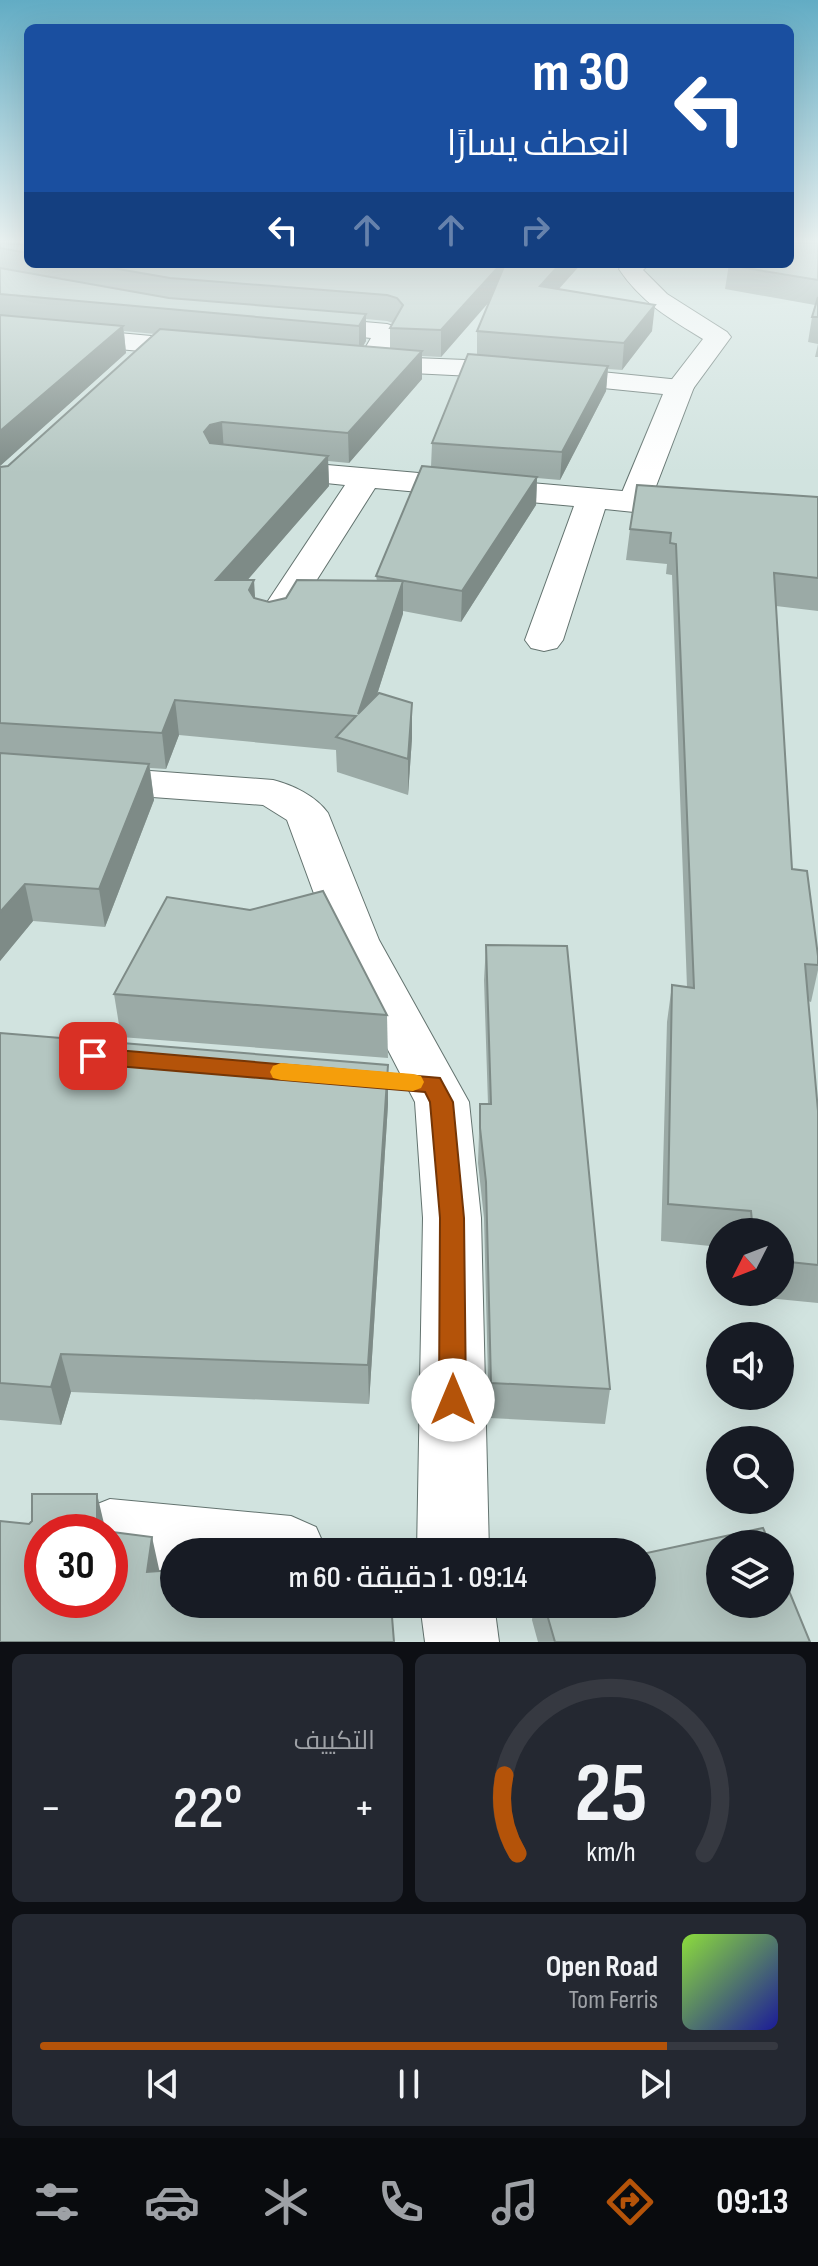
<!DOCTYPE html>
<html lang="ar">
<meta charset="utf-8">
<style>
:root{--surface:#171b24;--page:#242831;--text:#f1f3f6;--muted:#9ea1a6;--line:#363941;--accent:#b45309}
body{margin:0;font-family:"Sofia Sans Condensed",Cairo,sans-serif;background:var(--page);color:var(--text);direction:rtl;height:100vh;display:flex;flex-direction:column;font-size:30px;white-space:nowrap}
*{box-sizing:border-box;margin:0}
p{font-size:26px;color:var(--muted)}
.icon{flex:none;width:44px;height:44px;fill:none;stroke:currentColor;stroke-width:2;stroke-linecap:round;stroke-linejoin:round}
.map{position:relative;height:1642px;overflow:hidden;direction:ltr}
.details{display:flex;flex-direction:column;gap:12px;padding:12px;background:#0d0f14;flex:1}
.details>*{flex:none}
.banner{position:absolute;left:24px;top:24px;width:770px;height:244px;border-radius:12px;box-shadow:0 8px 32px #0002;direction:rtl;background:#1a4fa0;color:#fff;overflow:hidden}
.needle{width:52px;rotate:228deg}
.fabs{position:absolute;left:706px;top:1218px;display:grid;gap:16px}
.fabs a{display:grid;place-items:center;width:88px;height:88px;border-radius:50%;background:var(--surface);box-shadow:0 8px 32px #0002;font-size:40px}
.speed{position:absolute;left:24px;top:1514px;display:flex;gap:16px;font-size:40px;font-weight:700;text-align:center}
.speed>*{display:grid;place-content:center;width:104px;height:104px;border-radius:50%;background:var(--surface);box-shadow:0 8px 32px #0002;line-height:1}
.speed .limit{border:12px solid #d22;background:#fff;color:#111}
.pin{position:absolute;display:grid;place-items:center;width:68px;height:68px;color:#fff;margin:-34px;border-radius:16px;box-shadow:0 4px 12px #0006}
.me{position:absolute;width:88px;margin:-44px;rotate:0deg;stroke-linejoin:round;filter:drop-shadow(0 0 6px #0008)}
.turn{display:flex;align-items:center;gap:28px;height:168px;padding:0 32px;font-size:36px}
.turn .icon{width:104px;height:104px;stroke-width:2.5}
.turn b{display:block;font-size:56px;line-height:68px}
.lanes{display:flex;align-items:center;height:76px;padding:0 32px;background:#0003;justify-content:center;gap:40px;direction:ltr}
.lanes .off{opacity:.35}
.big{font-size:60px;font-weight:600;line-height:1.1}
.details .tile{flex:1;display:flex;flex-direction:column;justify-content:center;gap:12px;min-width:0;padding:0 28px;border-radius:12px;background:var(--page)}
.details .dial{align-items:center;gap:0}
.dial svg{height:208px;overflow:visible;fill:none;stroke:var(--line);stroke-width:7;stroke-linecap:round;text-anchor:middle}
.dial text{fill:var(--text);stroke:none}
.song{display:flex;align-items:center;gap:24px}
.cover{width:96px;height:96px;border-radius:12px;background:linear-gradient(135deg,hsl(90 70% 55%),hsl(240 70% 35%))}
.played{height:8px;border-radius:4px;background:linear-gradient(90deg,var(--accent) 85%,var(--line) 85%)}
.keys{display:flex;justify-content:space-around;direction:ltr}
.heat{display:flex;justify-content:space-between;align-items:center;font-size:44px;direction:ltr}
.details .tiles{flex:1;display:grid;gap:12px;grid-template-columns:1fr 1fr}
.tile:last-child{grid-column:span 2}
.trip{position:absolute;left:160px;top:1538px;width:496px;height:80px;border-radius:40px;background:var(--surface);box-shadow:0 8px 32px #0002;font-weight:600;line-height:80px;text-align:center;direction:rtl}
.tabs{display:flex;height:128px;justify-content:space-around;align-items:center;background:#090b0e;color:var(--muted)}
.tabs .icon{width:56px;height:56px}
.tabs .selected{color:var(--accent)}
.tabs b{font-size:36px;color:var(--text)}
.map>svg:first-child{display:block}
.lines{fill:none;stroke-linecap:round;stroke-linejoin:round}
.minor-casing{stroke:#63736f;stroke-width:2}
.tertiary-casing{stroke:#63736f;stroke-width:2}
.minor{fill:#fff;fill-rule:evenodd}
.tertiary{fill:#fff;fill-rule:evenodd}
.wall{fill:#9baaa6;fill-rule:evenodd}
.shaded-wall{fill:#7e8b87}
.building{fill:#b4c6c1;stroke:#7e8b87;stroke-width:2;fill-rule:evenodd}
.route{fill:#b45309;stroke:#753606;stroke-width:2}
.slow{fill:#f59e0b}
</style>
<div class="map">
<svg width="818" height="1642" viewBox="0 0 818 1642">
<rect width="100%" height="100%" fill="#d1e3df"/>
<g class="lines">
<g class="minor-casing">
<g id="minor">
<path d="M623,264H649L643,270L667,294L727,332L731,337L690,393L680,395L670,393L666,387L703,339C670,319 641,302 619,269Z"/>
<polygon points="307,317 387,324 396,327 400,332 378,370 360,370 356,364 371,338 298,330 294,325 298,320"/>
<polygon points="270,460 634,492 645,495 650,502 645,509 634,512 605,509 563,640 557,648 544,651 531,648 525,640 574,506 375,488 285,630 272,633 259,630 254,622 345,485 259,476 255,469 259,462"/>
<path d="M0,760L273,780C293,785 316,796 328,813L379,940L469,1102L481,1218L489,1552H417L423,1218L415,1102L331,940L287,820L263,805L0,786Z"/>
<polygon points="110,1499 291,1516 316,1527 327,1552 174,1552 174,1576 110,1569 110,1532 75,1532 85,1509"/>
<polygon points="420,1604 494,1604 499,1642 425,1642"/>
</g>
</g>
<g class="tertiary-casing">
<g id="tertiary">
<polygon points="0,322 205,341 214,343 218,349 214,355 205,357 0,338"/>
<path d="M361,356L492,361L690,381L694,387L653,494L689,498L694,505L689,512C669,517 643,514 623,509L618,502L663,394L492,377L352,370L348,364L352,358Z"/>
</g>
</g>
<use href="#minor" class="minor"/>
<use href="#tertiary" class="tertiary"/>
</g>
<g class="wall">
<path d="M0,243L28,245V264H581L559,289L652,331L622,370L608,369L606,391L560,480L537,478L536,505L461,622L403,611L377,695L412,738L408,795L337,772L336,750L179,735L166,769L150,768L154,800L105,927L33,921L0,961V467L8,466L155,334L124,331L126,353L0,466ZM490,301L477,331V355L432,443L431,467L376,576L377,581L269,602L255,598L247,580L329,486L328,461L349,463L422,379V356L441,357ZM366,319L387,321L393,323L390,328V348L363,346L366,341Z"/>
<polygon points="818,243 818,357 815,357 818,344 808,342 812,317 815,305 725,289 729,264"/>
<polygon points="818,497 818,611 776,606 792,869 818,956 818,970 811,1002 808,1001 818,1111 818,1303 747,1296 746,1292 780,1292 780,1232 720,1232 720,1247 661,1241 667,1022 672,985 687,987 672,575 666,574 667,564 626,560 630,529"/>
<polygon points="486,945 610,1389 605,1424 489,1418 484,1218 478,1163 480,1104 488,1104 484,980"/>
<polygon points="114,994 387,1015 388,1058 121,1037"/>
<polygon points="0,1033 388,1065 388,1104 369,1404 71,1392 61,1425 0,1420"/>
<polygon points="534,1604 642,1604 810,1642 538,1642 532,1620"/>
</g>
<g class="shaded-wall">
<polygon points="501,264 508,264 508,280 441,357 441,330"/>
<polygon points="560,264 581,264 538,312 540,286"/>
<polygon points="655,305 652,331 622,370 624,343"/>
<polygon points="366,314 366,341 359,353 359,326"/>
<polygon points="123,326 126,353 0,466 0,431"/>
<polygon points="422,351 422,379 349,463 348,433"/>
<polygon points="608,366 606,391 560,480 562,452"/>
<polygon points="222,422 224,452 212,455 204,432 210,425"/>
<polygon points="328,456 329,486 219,613 216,580"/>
<polygon points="537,477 536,505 461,622 462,591"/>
<polygon points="254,580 256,613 249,590"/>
<polygon points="403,581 403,614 361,744 358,714"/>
<polygon points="175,700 179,735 166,769 162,733"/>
<polygon points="412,703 412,738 408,795 408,759"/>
<polygon points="149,764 154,800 105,927 99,889"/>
<polygon points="25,884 33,921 0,961 0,912"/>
<polygon points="388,1065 388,1104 369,1404 368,1365"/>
<polygon points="61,1354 71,1392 61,1425 51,1387"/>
<polygon points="97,1494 106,1532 97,1530"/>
<polygon points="152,1537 161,1578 147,1572"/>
</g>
<g class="building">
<polygon points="0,243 28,245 28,253 0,248"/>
<polygon points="790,243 818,243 818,280 728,265 790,264"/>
<polygon points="89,264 501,264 441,330 390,328 403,305 397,298 387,295 170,278"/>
<polygon points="505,264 560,264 540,286 655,305 624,343 477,331"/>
<polygon points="0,268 169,298 366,314 359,326 0,294"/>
<polygon points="818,297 818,317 812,317"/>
<polygon points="0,315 123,326 0,431"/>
<polygon points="160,329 422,351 348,433 222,422 210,425 204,432 210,443 328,456 216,580 254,580 249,590 254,598 269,602 286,598 297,580 403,581 358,714 379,693 412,703 408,759 336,737 356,716 175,700 162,733 0,723 0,467 8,466"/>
<polygon points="468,354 608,366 562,452 432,443"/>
<polygon points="422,466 537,477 462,591 376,576"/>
<polygon points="637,485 818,497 818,578 774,573 792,869 807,871 818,956 818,965 805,964 818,1111 818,1265 780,1261 780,1232 753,1232 751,1211 668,1204 672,985 694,988 676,544 670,543 671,533 630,529"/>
<polygon points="0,753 149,764 99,889 25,884 0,912"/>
<polygon points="323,891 387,1015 114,994 167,897 250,910"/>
<polygon points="486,945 567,946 610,1389 491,1383 486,1182 480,1128 480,1104 491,1104"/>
<polygon points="0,1033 388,1065 368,1365 61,1354 51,1387 0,1383"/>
<path d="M32,1494H97V1530L152,1537L147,1572L174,1570V1604H391L394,1642H0V1521L29,1524L32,1521ZM42,1532H110V1600H42Z"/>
<polygon points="763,1528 770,1544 720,1544 720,1604 780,1604 780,1569 810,1642 555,1642 544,1604 642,1604 642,1554"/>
</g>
<linearGradient id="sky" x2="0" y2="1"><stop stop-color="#62acc4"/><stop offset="0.51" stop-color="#eaf2f1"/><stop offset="1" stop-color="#eaf2f1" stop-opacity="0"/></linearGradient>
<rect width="818" height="473" fill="url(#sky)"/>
<polygon class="route" points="93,1048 440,1078 453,1102 464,1218 466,1400 462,1409 453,1413 443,1409 439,1400 440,1218 430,1102 425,1092 93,1064 85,1062 82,1056 85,1051"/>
<polygon class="slow" points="281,1063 413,1074 421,1076 424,1082 421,1088 413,1091 281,1080 273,1078 270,1072 273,1066"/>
</svg>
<div class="fabs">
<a><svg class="needle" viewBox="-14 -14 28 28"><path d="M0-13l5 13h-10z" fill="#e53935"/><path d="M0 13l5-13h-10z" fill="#9ea1a6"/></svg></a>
<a><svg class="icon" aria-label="sound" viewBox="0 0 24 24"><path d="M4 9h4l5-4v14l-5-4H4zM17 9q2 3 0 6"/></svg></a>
<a><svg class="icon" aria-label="search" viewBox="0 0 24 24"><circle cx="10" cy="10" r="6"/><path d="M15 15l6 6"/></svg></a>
<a><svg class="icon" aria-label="layers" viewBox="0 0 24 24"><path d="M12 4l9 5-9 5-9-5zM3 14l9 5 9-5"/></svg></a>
</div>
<div class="speed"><div class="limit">30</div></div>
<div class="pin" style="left:93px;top:1056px;background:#d93025"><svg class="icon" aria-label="arrive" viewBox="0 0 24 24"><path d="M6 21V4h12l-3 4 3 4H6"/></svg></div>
<svg class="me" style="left:453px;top:1400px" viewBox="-20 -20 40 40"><circle r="19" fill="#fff"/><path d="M0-13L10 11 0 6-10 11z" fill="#b45309"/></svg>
<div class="trip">09:14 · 1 دقيقة · 60 m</div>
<div class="banner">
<div class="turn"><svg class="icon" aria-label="left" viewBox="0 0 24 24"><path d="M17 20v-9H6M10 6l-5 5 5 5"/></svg><div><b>30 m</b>انعطف يسارًا</div></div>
<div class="lanes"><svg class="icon" aria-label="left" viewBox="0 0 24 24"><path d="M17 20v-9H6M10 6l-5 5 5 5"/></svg><svg class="icon off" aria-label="ahead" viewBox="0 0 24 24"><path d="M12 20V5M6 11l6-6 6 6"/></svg><svg class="icon off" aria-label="ahead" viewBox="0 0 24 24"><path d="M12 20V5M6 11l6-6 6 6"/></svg><svg class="icon off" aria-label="right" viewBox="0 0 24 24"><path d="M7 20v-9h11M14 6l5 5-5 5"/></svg></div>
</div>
</div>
<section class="details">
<div class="tiles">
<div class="tile dial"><svg viewBox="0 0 100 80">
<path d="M14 69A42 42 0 1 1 86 69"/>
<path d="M14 69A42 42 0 0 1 9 39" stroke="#b45309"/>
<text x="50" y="56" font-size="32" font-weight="700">25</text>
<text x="50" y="72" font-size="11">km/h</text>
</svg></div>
<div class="tile"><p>التكييف</p>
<div class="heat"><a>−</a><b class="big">22°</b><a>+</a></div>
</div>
<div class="tile">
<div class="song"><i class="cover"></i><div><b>Open Road</b><p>Tom Ferris</p></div></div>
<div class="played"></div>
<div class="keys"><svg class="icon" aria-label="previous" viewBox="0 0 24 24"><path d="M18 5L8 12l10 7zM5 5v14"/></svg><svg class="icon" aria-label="pause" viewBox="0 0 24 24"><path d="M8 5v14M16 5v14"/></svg><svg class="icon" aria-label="next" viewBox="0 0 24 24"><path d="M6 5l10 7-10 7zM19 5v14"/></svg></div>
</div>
</div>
</section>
<nav class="tabs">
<b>09:13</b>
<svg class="icon selected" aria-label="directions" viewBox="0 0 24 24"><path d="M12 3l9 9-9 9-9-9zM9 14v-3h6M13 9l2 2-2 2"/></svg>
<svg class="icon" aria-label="music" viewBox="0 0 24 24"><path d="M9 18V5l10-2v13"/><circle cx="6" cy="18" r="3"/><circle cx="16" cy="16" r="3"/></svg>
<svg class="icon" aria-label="phone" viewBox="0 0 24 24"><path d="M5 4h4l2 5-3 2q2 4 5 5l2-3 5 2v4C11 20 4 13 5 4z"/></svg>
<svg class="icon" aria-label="climate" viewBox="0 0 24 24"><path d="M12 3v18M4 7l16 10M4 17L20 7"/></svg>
<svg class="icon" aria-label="car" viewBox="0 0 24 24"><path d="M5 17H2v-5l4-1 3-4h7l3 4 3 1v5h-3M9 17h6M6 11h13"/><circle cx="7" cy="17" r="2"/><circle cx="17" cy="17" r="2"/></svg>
<svg class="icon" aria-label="filters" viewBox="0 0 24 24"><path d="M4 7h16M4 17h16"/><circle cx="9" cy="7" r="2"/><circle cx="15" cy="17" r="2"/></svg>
</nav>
